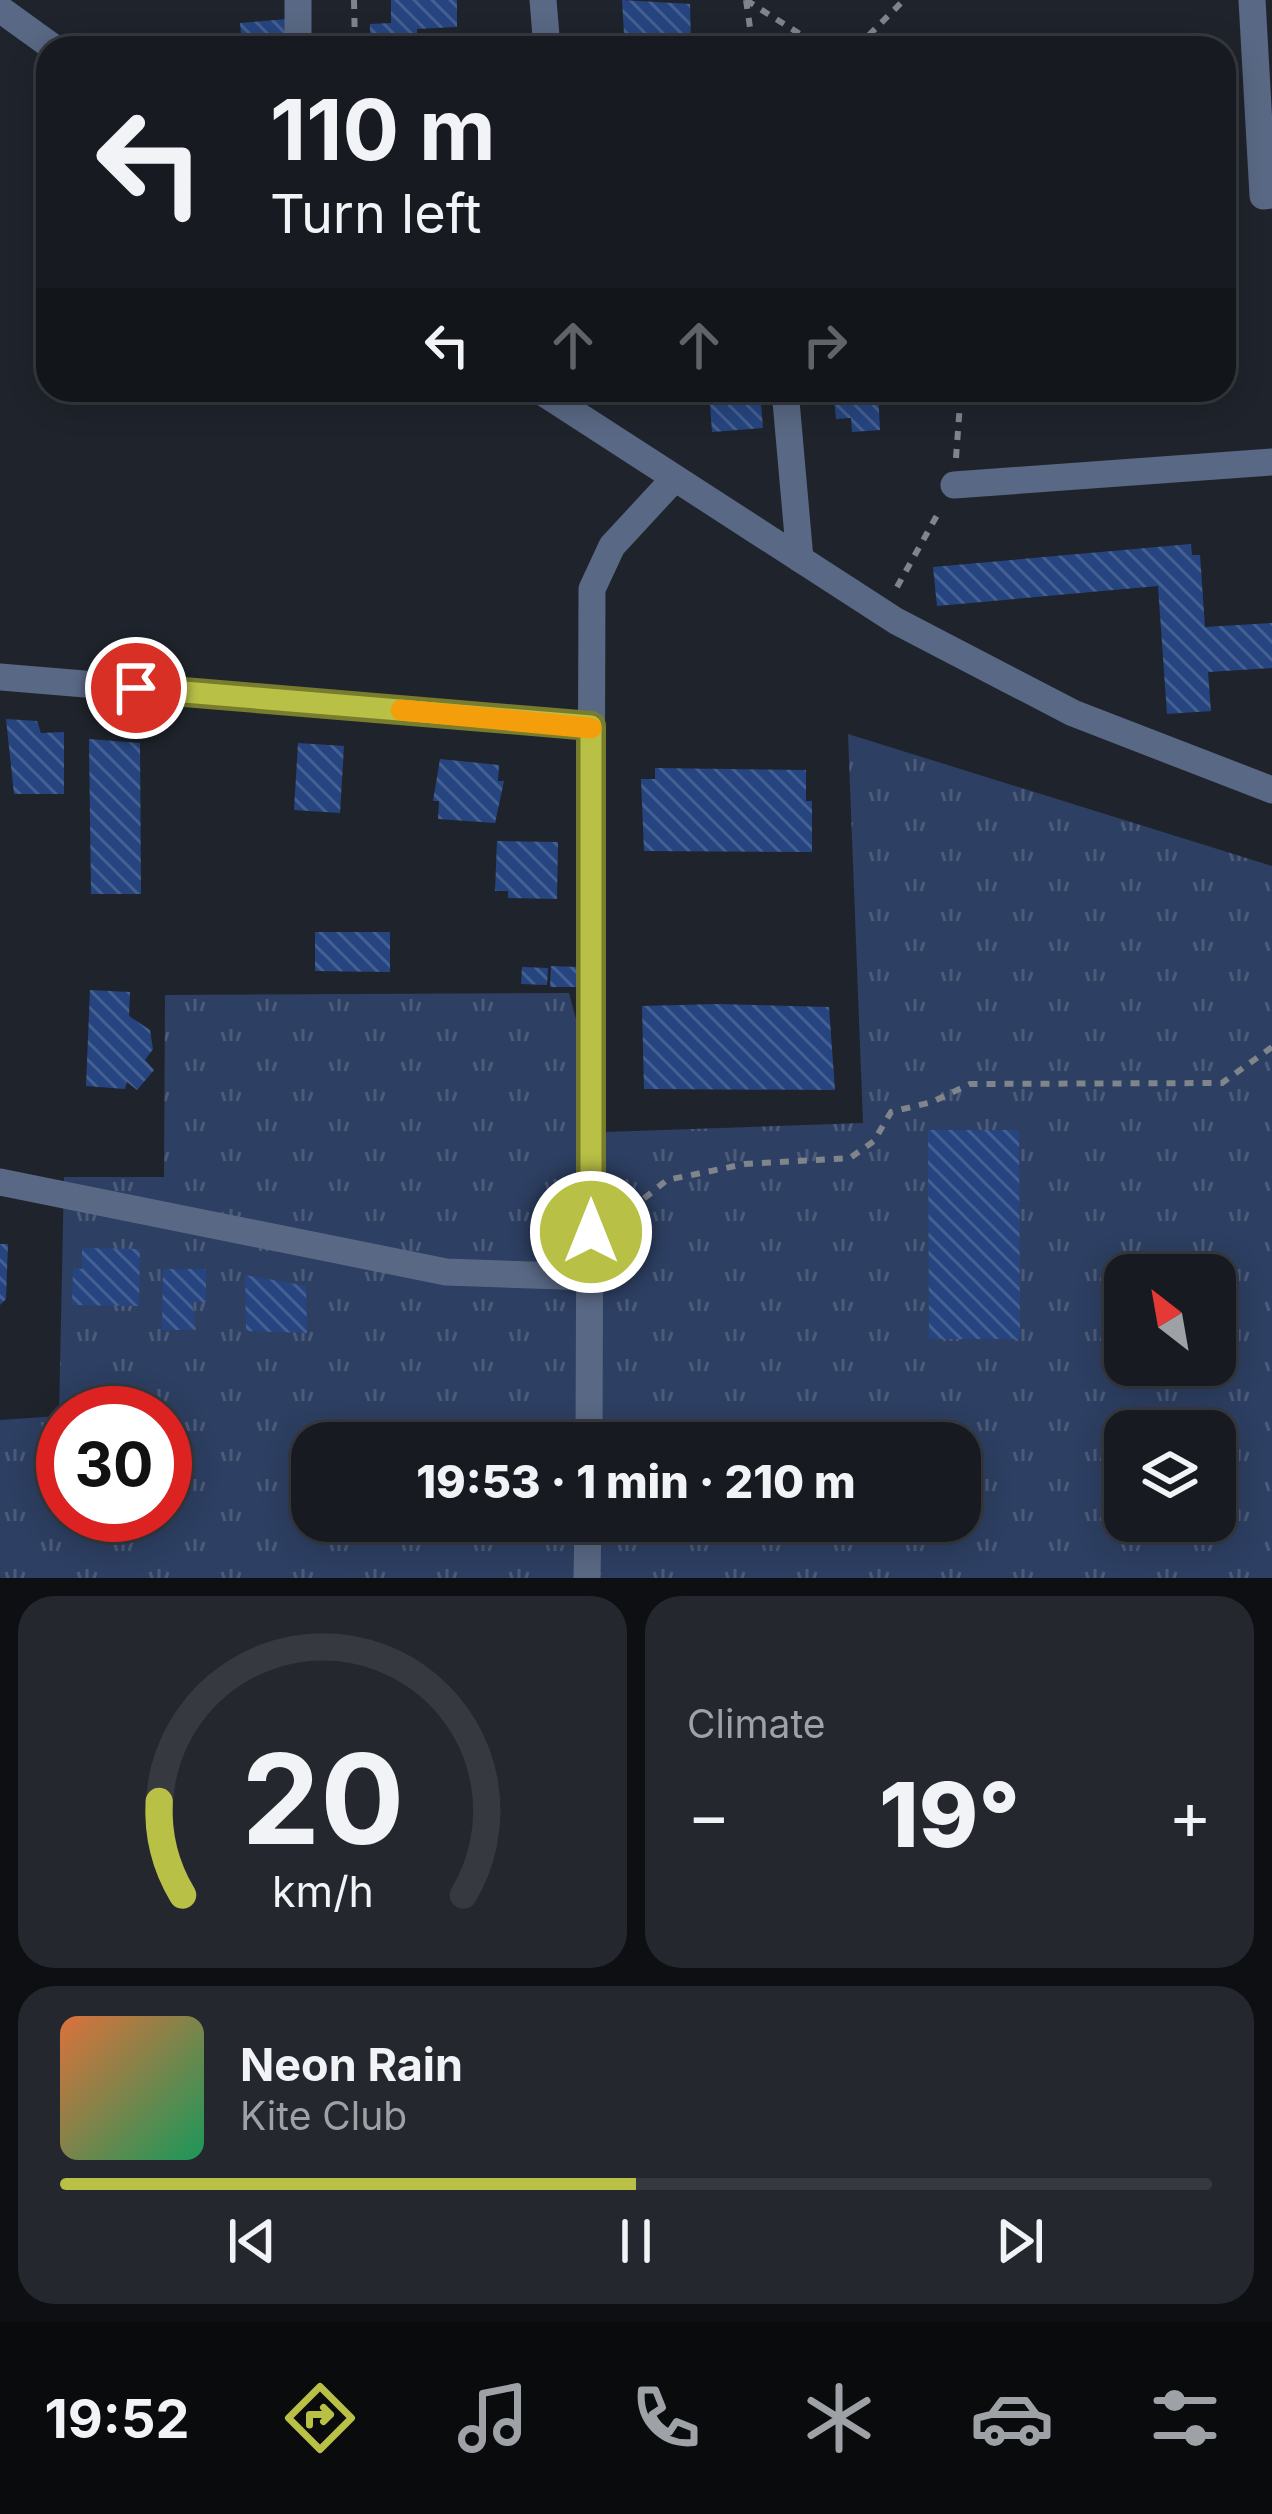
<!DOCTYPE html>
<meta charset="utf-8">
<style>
:root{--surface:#171b21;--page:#24282e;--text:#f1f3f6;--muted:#9ea1a5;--line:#36393f;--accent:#b9c046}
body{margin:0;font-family:Inter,sans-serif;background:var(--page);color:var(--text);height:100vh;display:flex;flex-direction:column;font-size:45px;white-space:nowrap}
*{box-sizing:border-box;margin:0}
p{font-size:39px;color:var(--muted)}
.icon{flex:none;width:66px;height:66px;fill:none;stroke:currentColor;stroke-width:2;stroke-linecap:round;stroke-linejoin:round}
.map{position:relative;height:1578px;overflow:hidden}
.sheet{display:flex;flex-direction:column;gap:18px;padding:18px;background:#0d0f12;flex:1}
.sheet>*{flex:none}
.top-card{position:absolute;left:36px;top:36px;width:1200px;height:366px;border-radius:36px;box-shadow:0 6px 30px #0003,0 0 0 3px var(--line);background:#171b21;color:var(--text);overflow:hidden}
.needle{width:78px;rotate:329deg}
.buttons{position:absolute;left:1104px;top:1254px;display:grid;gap:24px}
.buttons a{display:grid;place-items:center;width:132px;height:132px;border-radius:24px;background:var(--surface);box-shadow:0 6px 30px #0003,0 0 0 3px var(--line);font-size:60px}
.speed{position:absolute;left:36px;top:1386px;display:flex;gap:24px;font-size:60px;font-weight:700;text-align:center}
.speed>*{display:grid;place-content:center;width:156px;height:156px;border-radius:50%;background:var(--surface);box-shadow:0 6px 30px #0003,0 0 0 3px var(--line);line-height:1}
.speed .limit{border:18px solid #d22;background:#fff;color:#111}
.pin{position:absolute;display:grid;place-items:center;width:102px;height:102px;color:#fff;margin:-51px;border:6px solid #fff;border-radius:50%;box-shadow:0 3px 12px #0007}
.me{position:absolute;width:132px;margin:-66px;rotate:0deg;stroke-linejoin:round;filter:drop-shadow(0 0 9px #0008)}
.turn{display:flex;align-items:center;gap:42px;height:252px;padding:0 36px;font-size:54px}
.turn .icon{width:156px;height:156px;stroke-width:2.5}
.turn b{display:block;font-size:84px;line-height:102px}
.lanes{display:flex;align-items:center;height:114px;padding:0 36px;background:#0003;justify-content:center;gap:60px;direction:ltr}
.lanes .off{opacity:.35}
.big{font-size:90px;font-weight:800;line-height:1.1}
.sheet .widget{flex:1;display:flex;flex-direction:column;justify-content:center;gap:18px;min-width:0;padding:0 42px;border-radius:36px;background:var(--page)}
.sheet .dial{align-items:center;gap:0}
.dial svg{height:312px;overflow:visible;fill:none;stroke:var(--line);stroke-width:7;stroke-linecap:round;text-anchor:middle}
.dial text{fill:var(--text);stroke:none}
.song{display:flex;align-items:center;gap:36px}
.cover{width:144px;height:144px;border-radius:18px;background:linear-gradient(135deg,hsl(20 70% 55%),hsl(150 70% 35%))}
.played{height:12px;border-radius:6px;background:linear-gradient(90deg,var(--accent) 50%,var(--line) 50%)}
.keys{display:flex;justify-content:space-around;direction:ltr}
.heat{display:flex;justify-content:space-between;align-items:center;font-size:66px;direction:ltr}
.sheet .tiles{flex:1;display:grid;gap:18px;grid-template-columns:1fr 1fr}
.widget:last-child{grid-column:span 2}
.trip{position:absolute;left:291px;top:1422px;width:690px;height:120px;border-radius:36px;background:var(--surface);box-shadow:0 6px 30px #0003,0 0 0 3px var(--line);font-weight:800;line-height:120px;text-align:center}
.tab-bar{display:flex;height:192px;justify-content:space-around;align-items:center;background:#090b0d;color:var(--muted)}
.tab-bar .icon{width:84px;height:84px}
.tab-bar .selected{color:var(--accent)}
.tab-bar b{font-size:54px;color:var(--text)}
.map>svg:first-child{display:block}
.grass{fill:url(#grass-tufts);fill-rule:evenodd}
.building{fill:url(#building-back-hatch)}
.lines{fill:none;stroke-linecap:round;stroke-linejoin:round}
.path{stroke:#80848b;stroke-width:6;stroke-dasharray:9 9;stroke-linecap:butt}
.minor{stroke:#596884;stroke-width:27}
.route-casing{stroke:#787d2e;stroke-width:30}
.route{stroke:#b9c046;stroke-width:21}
.slow{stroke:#f59e0b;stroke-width:21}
</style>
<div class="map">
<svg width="1272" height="1578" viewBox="0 0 1272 1578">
<defs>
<pattern id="grass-tufts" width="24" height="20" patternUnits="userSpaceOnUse" patternTransform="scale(3)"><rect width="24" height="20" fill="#2d3f62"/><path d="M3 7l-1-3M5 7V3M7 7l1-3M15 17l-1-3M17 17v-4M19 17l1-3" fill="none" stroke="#4b5b79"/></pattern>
<pattern id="building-back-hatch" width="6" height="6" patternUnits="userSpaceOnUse" patternTransform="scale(3)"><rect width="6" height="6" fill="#264580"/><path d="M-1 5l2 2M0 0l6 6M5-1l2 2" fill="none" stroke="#456092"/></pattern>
</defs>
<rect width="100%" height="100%" fill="#1f242c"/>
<path class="grass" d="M848,734L1272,866V1578H0V1420L59,1416L64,1177H164L165,995L569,993L606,1132L863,1123ZM1125,1275H1215V1365H1125ZM63,1413H165V1515H63ZM1125,1431H1215V1521H1125ZM312,1443H960V1521H312Z"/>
<g class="building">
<polygon points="391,0 457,0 457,27 417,29 417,48 370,48 370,24 391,23"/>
<polygon points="622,0 690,4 691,40 655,42 655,48 603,48 603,35 624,34"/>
<polygon points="288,19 291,48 242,48 240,23"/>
<polygon points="709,390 760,390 763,428 712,432"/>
<polygon points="833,390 878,390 880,430 852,432 851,418 836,419"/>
<polygon points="1191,544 1192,555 1200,555 1205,627 1272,623 1272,668 1208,672 1211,711 1167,714 1158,586 937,606 933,567"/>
<polygon points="6,719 37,721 41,733 64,732 64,794 14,794"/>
<polygon points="89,739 140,743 141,894 91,894"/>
<polygon points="298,743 344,746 340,813 294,810"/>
<polygon points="440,759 499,765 498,781 504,781 495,823 438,819 439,801 433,801"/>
<polygon points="655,768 806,770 806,801 812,801 812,852 644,851 641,779 655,779"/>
<polygon points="497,841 558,842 557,899 508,898 508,891 495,891"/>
<polygon points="315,932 390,932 390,972 315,971"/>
<polygon points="551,966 578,967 578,987 550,987"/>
<polygon points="522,967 548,968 547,985 521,984"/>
<polygon points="90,990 130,992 129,1016 150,1030 153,1049 145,1060 154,1070 137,1090 127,1082 125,1089 86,1086"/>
<polygon points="716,1004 829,1007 835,1090 644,1089 642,1006"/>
<polygon points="928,1130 1019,1130 1020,1339 929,1339"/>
<polygon points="0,1244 8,1244 6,1299 0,1305"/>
<polygon points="82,1248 140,1249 139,1306 72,1305 73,1268 82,1269"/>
<polygon points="163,1269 206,1269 206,1302 192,1302 196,1330 162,1330"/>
<polygon points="245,1275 306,1286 307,1333 246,1331"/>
<polygon points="477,1521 554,1521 554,1531 477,1533"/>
</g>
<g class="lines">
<g class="path">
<polyline points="354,0 355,48"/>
<polyline points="746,0 822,48"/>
<polyline points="746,0 753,48"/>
<polyline points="856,48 904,0"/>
<polyline points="956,458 961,390"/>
<polyline points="897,587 940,510"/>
<polyline points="616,1221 667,1180 745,1164 850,1158 874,1141 891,1112 932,1102 970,1084 1222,1083 1272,1047"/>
</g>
<g class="minor">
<polyline points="543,0 547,48"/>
<polyline points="1252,0 1263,196 1272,195"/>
<polyline points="0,9 54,48"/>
<polyline points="298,48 298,0"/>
<polyline points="539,390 896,621 1073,713 1272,790"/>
<polyline points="785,390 800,559"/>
<polyline points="954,485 1272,462"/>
<polyline points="0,677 591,726"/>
<polyline points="0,1182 446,1272 591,1277"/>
<polyline points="589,1443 592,589 612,546 674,479"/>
<polyline points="587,1578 588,1521"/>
</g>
</g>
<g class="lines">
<g class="route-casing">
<polyline id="route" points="136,688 591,726 591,1232"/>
</g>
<use href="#route" class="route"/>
<polyline class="slow" points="401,710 591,728"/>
</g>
</svg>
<div class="buttons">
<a><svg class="needle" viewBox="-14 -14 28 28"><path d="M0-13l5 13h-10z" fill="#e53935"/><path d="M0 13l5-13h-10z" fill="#9ea1a5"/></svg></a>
<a><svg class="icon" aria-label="layers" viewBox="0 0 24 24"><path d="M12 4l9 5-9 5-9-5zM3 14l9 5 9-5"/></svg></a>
</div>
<div class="speed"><div class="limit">30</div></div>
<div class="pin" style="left:136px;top:688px;background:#d93025"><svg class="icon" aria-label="arrive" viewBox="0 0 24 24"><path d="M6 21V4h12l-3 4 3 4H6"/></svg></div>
<svg class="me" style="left:591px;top:1232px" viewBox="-20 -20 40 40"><circle r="17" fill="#b9c046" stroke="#fff" stroke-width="3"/><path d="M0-11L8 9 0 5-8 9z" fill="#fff"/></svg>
<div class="trip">19:53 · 1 min · 210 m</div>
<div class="top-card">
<div class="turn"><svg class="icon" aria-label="left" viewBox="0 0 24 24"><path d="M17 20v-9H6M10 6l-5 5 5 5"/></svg><div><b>110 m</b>Turn left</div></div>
<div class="lanes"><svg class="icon" aria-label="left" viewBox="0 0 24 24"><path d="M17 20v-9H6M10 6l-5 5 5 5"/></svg><svg class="icon off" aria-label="ahead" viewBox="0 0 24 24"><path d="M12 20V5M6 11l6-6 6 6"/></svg><svg class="icon off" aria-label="ahead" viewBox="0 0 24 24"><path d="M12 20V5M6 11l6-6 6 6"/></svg><svg class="icon off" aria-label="right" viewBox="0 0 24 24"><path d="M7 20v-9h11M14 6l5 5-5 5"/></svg></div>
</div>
</div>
<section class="sheet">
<div class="tiles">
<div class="widget dial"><svg viewBox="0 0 100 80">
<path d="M14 69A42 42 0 1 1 86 69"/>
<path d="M14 69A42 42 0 0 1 8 45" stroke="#b9c046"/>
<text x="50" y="56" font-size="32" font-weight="700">20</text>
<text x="50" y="72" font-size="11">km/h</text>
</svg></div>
<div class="widget"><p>Climate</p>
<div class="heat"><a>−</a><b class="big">19°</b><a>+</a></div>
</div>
<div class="widget">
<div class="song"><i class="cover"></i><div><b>Neon Rain</b><p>Kite Club</p></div></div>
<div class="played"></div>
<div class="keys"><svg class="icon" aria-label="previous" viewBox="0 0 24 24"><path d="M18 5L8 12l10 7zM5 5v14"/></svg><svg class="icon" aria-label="pause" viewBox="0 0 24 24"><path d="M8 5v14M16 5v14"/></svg><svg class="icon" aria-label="next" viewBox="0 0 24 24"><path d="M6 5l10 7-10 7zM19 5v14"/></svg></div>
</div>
</div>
</section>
<nav class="tab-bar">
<b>19:52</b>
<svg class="icon selected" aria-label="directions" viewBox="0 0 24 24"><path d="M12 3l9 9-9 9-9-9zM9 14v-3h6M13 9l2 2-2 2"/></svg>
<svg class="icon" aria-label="music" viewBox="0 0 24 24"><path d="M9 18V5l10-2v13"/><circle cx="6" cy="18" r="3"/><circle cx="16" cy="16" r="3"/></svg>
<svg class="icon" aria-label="phone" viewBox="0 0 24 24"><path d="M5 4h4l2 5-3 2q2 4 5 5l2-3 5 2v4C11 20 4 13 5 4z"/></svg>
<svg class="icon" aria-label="climate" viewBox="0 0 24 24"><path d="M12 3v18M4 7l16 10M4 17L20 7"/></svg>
<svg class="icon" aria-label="car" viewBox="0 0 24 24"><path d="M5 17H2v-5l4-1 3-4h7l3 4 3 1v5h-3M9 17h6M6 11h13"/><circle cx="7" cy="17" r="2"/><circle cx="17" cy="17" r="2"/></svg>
<svg class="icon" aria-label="filters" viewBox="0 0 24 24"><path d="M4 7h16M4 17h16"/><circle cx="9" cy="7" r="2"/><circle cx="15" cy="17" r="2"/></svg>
</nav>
